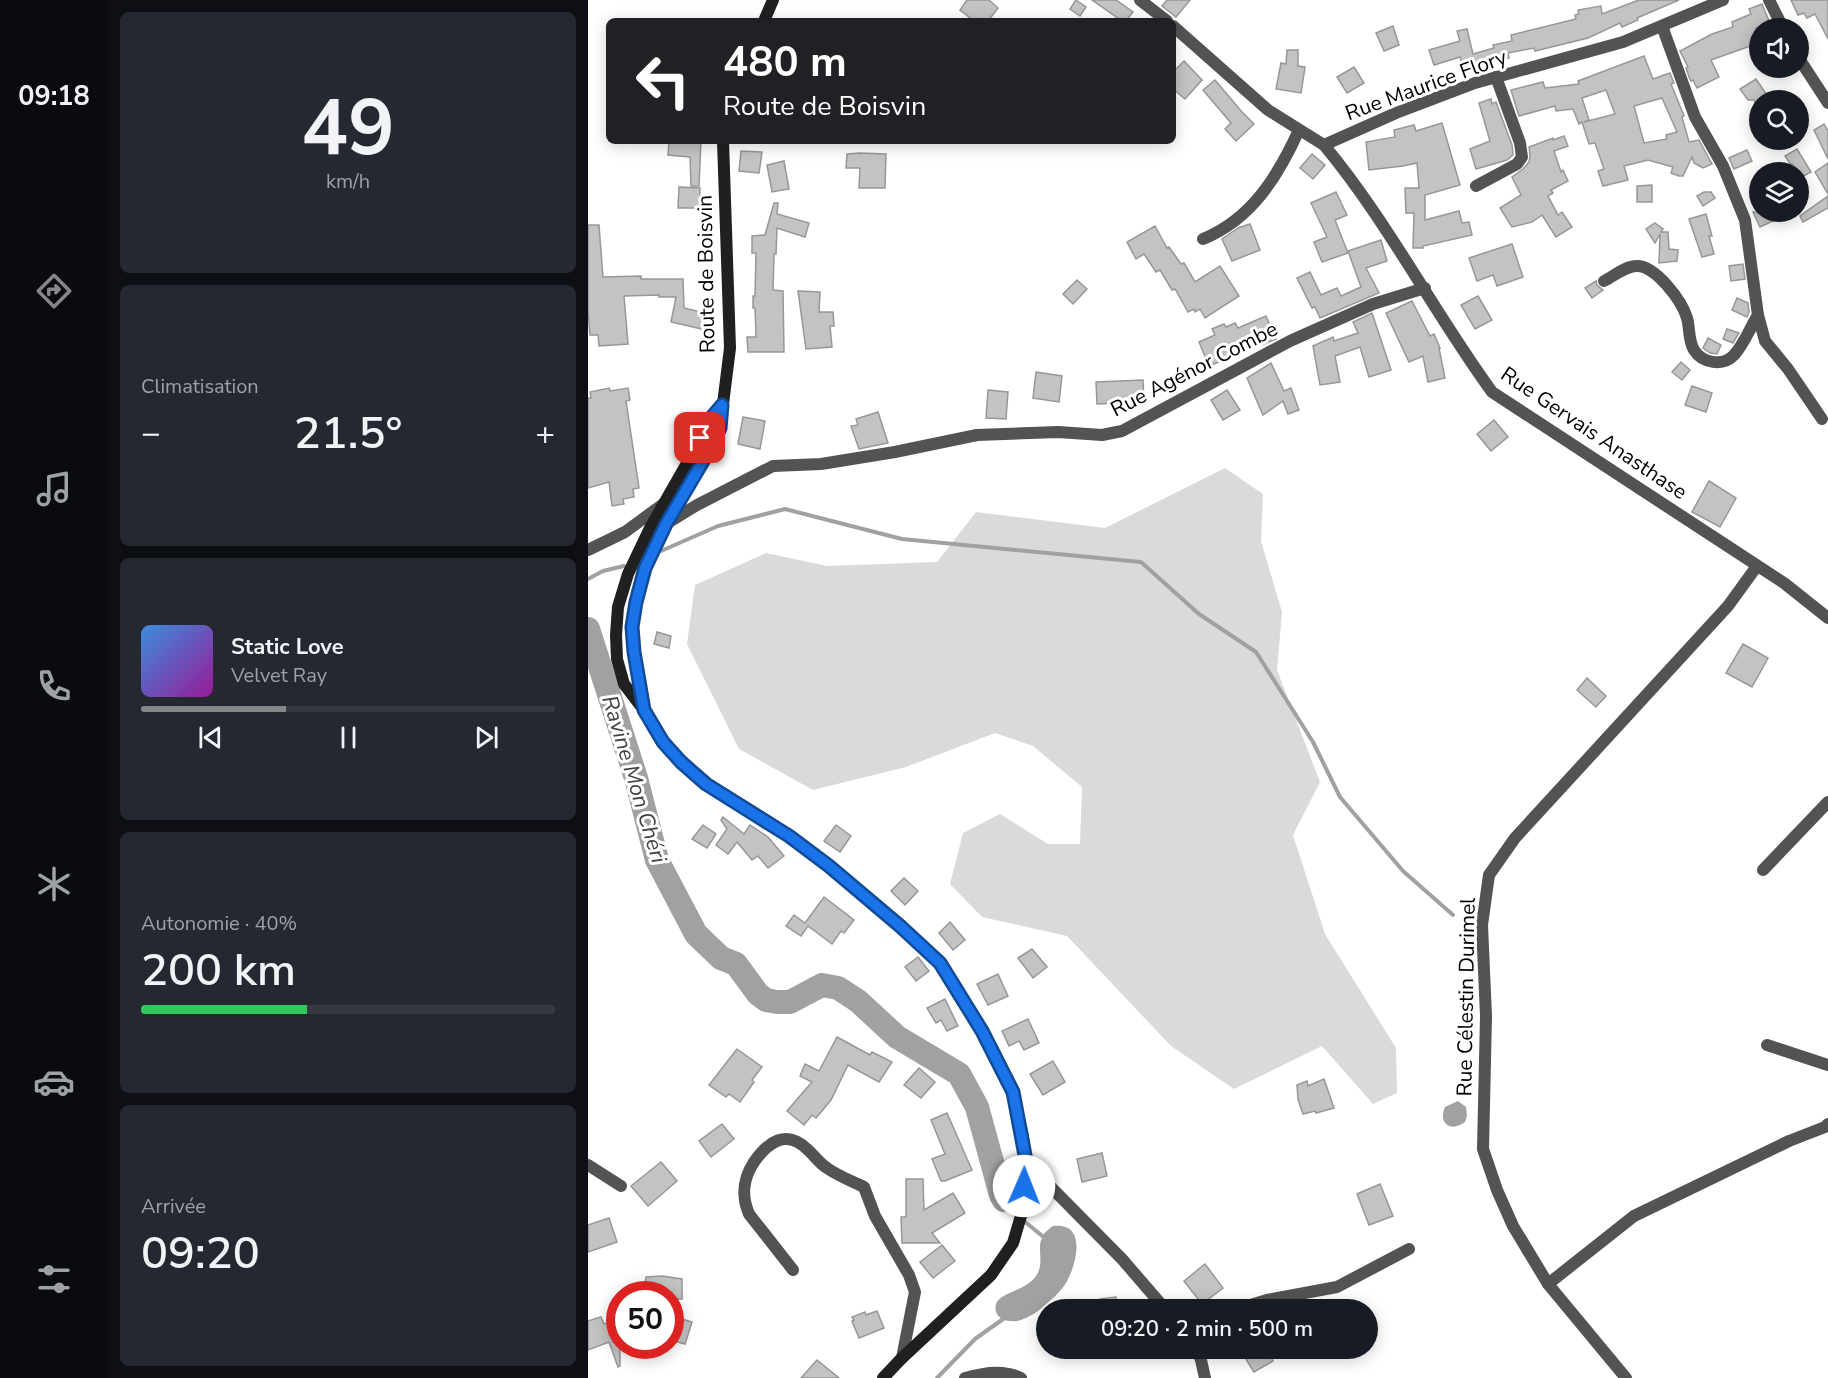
<!DOCTYPE html>
<html lang="fr">
<meta charset="utf-8">
<style>
:root{--surface:#171b24;--page:#242831;--text:#f1f3f6;--muted:#9ea1a6;--line:#363941;--accent:#858687}
body{margin:0;font-family:"Nunito Sans",sans-serif;background:var(--page);color:var(--text);height:100vh;display:flex;flex-direction:column;font-size:22px;white-space:nowrap}
*{box-sizing:border-box;margin:0}
p{font-size:20px;color:var(--muted)}
.icon{flex:none;width:33px;height:33px;fill:none;stroke:currentColor;stroke-width:2;stroke-linecap:round;stroke-linejoin:round}
.map{position:relative;flex:1;overflow:hidden}
.sheet{display:flex;flex-direction:column;gap:12px;padding:12px;background:#0d0f14;width:480px}
.sheet>*{flex:none}
.banner{position:absolute;left:18px;top:18px;width:570px;height:126px;border-radius:9px;box-shadow:0 3px 15px #0003;background:#202124;color:#fff;overflow:hidden}
.buttons{position:absolute;left:1161px;top:18px;display:grid;gap:12px}
.buttons a{display:grid;place-items:center;width:60px;height:60px;border-radius:50%;background:var(--surface);box-shadow:0 3px 15px #0003;font-size:30px}
.speed{position:absolute;left:18px;top:1281px;display:flex;gap:12px;font-size:30px;font-weight:700;text-align:center}
.speed>*{display:grid;place-content:center;width:78px;height:78px;border-radius:50%;background:var(--surface);box-shadow:0 3px 15px #0003;line-height:1}
.speed .limit{border:9px solid #d22;background:#fff;color:#111}
.pin{position:absolute;display:grid;place-items:center;width:51px;height:51px;color:#fff;margin:-26px;border-radius:12px;box-shadow:0 3px 9px #0006}
.me{position:absolute;width:66px;margin:-33px;rotate:1deg;stroke-linejoin:round;filter:drop-shadow(0 0 4px #0008)}
.turn{display:flex;align-items:center;gap:21px;height:126px;padding:0 18px;font-size:27px}
.turn .icon{width:78px;height:78px;stroke-width:2.5}
.turn b{display:block;font-size:42px;line-height:51px}
.big{font-size:45px;font-weight:600;line-height:1.1}
.sheet .widget{flex:1;display:flex;flex-direction:column;justify-content:center;gap:9px;min-width:0;padding:0 21px;border-radius:9px;background:var(--page)}
.sheet .dial{align-items:center;gap:0}
.dial b{font-size:78px;line-height:1}
.song{display:flex;align-items:center;gap:18px}
.cover{width:72px;height:72px;border-radius:9px;background:linear-gradient(135deg,hsl(210 70% 55%),hsl(300 70% 35%))}
.played{height:6px;border-radius:3px;background:linear-gradient(90deg,var(--accent) 35%,var(--line) 35%)}
.keys{display:flex;justify-content:space-around;direction:ltr}
.heat{display:flex;justify-content:space-between;align-items:center;font-size:33px;direction:ltr}
.charge{height:9px;border-radius:4px;background:linear-gradient(90deg,#34c759 40%,var(--line) 0)}
.trip{position:absolute;left:448px;top:1299px;width:342px;height:60px;border-radius:30px;background:var(--surface);box-shadow:0 3px 15px #0003;font-weight:600;line-height:60px;text-align:center}
main{display:flex;flex:1;min-height:0}
.menu{display:flex;flex-direction:column;width:108px;justify-content:space-around;align-items:center;background:#090b0e;color:var(--muted)}
.menu .icon{width:42px;height:42px}
.menu .selected{color:var(--accent)}
.menu b{font-size:27px;color:var(--text)}
.map>svg:first-child{display:block}
.green{fill:#dadada}
.water{fill:#a1a1a1}
.lines{fill:none;stroke-linecap:round;stroke-linejoin:round}
.stream{stroke:#a1a1a1;stroke-width:4}
.river{stroke:#a1a1a1;stroke-width:24}
.building{fill:#c3c3c3;stroke:#979797;stroke-width:1.5;fill-rule:evenodd}
.minor{stroke:#535353;stroke-width:12}
.tertiary{stroke:#535353;stroke-width:12}
.secondary{stroke:#202020;stroke-width:12}
.route-casing{stroke:#114b97;stroke-width:15}
.route{stroke:#1a73e8;stroke-width:10}
.labels{text-anchor:middle;stroke-width:6;stroke-linejoin:round;paint-order:stroke}
.street-label{font-size:21px;fill:#000;stroke:#fff}
.water-label{font-size:22px;font-style:italic;fill:#424242;stroke:#fff}
</style>
<main>
<nav class="menu">
<b>09:18</b>
<svg class="icon selected" aria-label="directions" viewBox="0 0 24 24"><path d="M12 3l9 9-9 9-9-9zM9 14v-3h6M13 9l2 2-2 2"/></svg>
<svg class="icon" aria-label="music" viewBox="0 0 24 24"><path d="M9 18V5l10-2v13"/><circle cx="6" cy="18" r="3"/><circle cx="16" cy="16" r="3"/></svg>
<svg class="icon" aria-label="phone" viewBox="0 0 24 24"><path d="M5 4h4l2 5-3 2q2 4 5 5l2-3 5 2v4C11 20 4 13 5 4z"/></svg>
<svg class="icon" aria-label="climate" viewBox="0 0 24 24"><path d="M12 3v18M4 7l16 10M4 17L20 7"/></svg>
<svg class="icon" aria-label="car" viewBox="0 0 24 24"><path d="M5 17H2v-5l4-1 3-4h7l3 4 3 1v5h-3M9 17h6M6 11h13"/><circle cx="7" cy="17" r="2"/><circle cx="17" cy="17" r="2"/></svg>
<svg class="icon" aria-label="filters" viewBox="0 0 24 24"><path d="M4 7h16M4 17h16"/><circle cx="9" cy="7" r="2"/><circle cx="15" cy="17" r="2"/></svg>
</nav>
<section class="sheet">
<div class="widget dial"><b>49</b><p>km/h</p></div>
<div class="widget"><p>Climatisation</p>
<div class="heat"><a>−</a><b class="big">21.5°</b><a>+</a></div>
</div>
<div class="widget">
<div class="song"><i class="cover"></i><div><b>Static Love</b><p>Velvet Ray</p></div></div>
<div class="played"></div>
<div class="keys"><svg class="icon" aria-label="previous" viewBox="0 0 24 24"><path d="M18 5L8 12l10 7zM5 5v14"/></svg><svg class="icon" aria-label="pause" viewBox="0 0 24 24"><path d="M8 5v14M16 5v14"/></svg><svg class="icon" aria-label="next" viewBox="0 0 24 24"><path d="M6 5l10 7-10 7zM19 5v14"/></svg></div>
</div>
<div class="widget"><p>Autonomie · 40%</p><b class="big">200 km</b><div class="charge"></div></div>
<div class="widget"><p>Arrivée</p><b class="big">09:20</b></div>
</section>
<div class="map">
<svg width="1240" height="1378" viewBox="0 0 1240 1378">
<rect width="100%" height="100%" fill="#fff"/>
<polygon class="green" points="637,468 675,494 673,541 694,612 689,670 732,782 705,835 737,934 808,1048 809,1093 785,1104 734,1046 646,1089 583,1046 479,936 394,917 362,884 375,833 412,814 460,844 492,844 494,787 445,746 407,733 318,767 225,790 151,749 99,644 107,585 178,553 239,566 349,562 388,512 517,528"/>
<g class="water">
<path d="M870,1101L878,1107L879,1116L877,1122C862,1133 850,1123 857,1107Z"/>
<path d="M465,1226C501,1221 488,1269 476,1286C471,1293 463,1300 456,1306C450,1312 441,1317 433,1320C421,1324 404,1319 408,1304C412,1292 438,1291 448,1276C460,1259 441,1241 465,1226Z"/>
</g>
<g class="lines">
<g class="stream">
<polyline points="73,551 130,526 197,509 314,539 553,562 611,614 668,652 725,742 752,797 815,871 865,915"/>
<polyline points="0,579 15,571 36,566"/>
<polyline points="436,1221 458,1239"/>
<polyline points="349,1378 387,1339 418,1317"/>
</g>
<polyline class="river" points="0,629 48,778 69,860 108,934 133,958 148,964 170,994 178,1000 189,1002 202,1002 234,985 250,988 270,1001 309,1037 371,1074 389,1107 413,1195 416,1200"/>
</g>
<g class="building">
<polygon points="379,0 401,0 410,8 400,21 386,21 372,10"/>
<polygon points="488,0 498,7 492,16 482,9"/>
<polygon points="504,0 528,0 545,12 538,21 534,21"/>
<polygon points="579,0 602,0 588,17 574,6"/>
<polygon points="1051,0 1091,0 1049,18 1050,20 1034,27 1032,23 1000,38 947,51 946,48 920,53 921,58 909,61 909,59 875,70 872,57 846,65 841,50 872,41 869,31 879,29 885,54 906,48 905,45 924,41 923,35 988,19 987,15 991,14 990,10 1013,6 1014,14"/>
<polygon points="1203,0 1240,0 1240,39 1227,14 1219,18 1216,13 1210,15"/>
<polygon points="1174,4 1184,28 1168,28 1171,35 1169,36 1170,38 1167,39 1168,44 1123,60 1131,77 1109,88 1105,80 1103,81 1101,77 1098,68 1100,67 1092,51 1124,34 1145,27 1144,22 1163,14 1161,9"/>
<polygon points="805,26 811,45 796,51 788,33"/>
<polygon points="699,50 710,50 710,66 717,67 713,93 688,89 693,63 698,64"/>
<path d="M1056,56L1065,79L1082,73L1086,83L1083,84L1096,116L1094,117L1101,142L1111,140L1124,164L1115,168L1106,163L1104,157L1095,176H1091L1083,173L1085,167L1060,160L1036,166L1040,180L1015,186L1010,171L1016,169L1007,143L1001,144L994,122L991,124L985,109L968,111L967,106L931,116L923,90L955,82L957,88L991,84L990,81ZM1018,90L1027,114L996,122L1001,120L994,98ZM1074,98L1089,132L1078,135L1079,139L1056,143L1046,106Z"/>
<polygon points="596,61 614,80 597,99 585,89 585,72"/>
<polygon points="766,67 776,83 759,93 749,77"/>
<polygon points="1168,79 1181,98 1177,100 1172,100 1172,105 1169,106 1166,100 1160,100 1152,89"/>
<polygon points="627,80 654,112 666,124 648,141 637,129 643,123 615,90"/>
<polygon points="903,99 904,104 908,102 924,145 925,155 919,160 888,169 882,149 902,141 891,103"/>
<polygon points="854,123 872,185 837,195 837,220 871,211 874,223 881,222 884,235 835,246 835,248 825,248 826,213 818,213 817,188 831,188 829,163 815,166 781,170 778,142 807,137 806,130 826,125 828,131"/>
<polygon points="1236,124 1240,131 1240,159 1226,130"/>
<polygon points="976,136 980,146 966,151 973,172 975,170 980,181 963,190 965,193 960,196 970,215 974,212 984,227 968,237 954,215 944,222 924,227 912,208 933,195 924,177 935,169 941,162 942,156 941,147 965,138 965,140"/>
<polygon points="81,141 113,141 111,186 103,186 102,157 80,155"/>
<polygon points="1209,149 1223,172 1212,178 1210,172 1209,172 1204,164 1203,165 1197,156"/>
<polygon points="1159,150 1164,161 1146,169 1141,158"/>
<polygon points="153,151 174,152 171,173 151,171"/>
<polygon points="272,153 298,154 297,188 271,188 272,168 258,168 259,154"/>
<polygon points="724,154 737,165 725,179 712,168"/>
<polygon points="196,161 201,189 184,192 179,165"/>
<polygon points="1240,163 1240,194 1227,172"/>
<polygon points="1064,185 1064,202 1049,202 1049,186"/>
<polygon points="91,187 112,188 111,208 90,208"/>
<polygon points="748,192 759,215 747,220 760,253 734,262 726,242 739,237 723,203"/>
<polygon points="1116,192 1123,192 1127,198 1115,206 1109,196"/>
<polygon points="1240,196 1240,208 1215,222 1212,216"/>
<polygon points="186,203 190,203 189,214 221,223 217,237 189,228 188,254 186,254 185,290 195,291 196,352 160,352 159,337 168,337 167,308 165,308 165,296 167,296 168,253 164,253 164,236 177,235"/>
<polygon points="1165,212 1183,212 1187,220 1172,227"/>
<polygon points="1118,214 1124,236 1121,236 1126,254 1114,257 1101,219"/>
<polygon points="1067,223 1075,229 1073,232 1080,232 1081,249 1090,250 1089,261 1071,263 1072,234 1067,243 1058,229"/>
<polygon points="662,224 672,250 644,261 634,239 650,228"/>
<polygon points="0,225 11,225 15,277 53,276 53,279 95,279 96,308 117,313 114,329 83,322 88,297 71,297 71,295 36,296 40,344 11,346 10,335 2,335 0,311"/>
<polygon points="567,226 579,248 581,247 593,264 596,263 607,282 632,266 651,296 617,318 612,309 607,312 606,309 600,312 587,289 584,290 572,270 568,272 556,254 548,259 539,242"/>
<polygon points="793,240 799,261 778,268 791,293 732,318 727,307 724,308 709,278 722,272 733,295 749,288 753,296 773,287 760,251"/>
<polygon points="924,244 935,277 909,286 905,275 889,281 881,258"/>
<polygon points="1155,264 1157,279 1143,281 1141,266"/>
<polygon points="489,280 499,289 485,304 475,294"/>
<polygon points="1008,281 1009,285 1015,290 1004,298 997,288"/>
<polygon points="210,291 232,292 231,312 245,312 246,326 242,326 244,347 218,349"/>
<polygon points="890,296 904,320 887,329 873,305"/>
<polygon points="1149,298 1160,303 1161,312 1159,317 1144,310"/>
<polygon points="824,301 842,336 846,334 852,348 851,348 857,378 840,382 835,356 821,362 798,313"/>
<polygon points="784,313 803,370 781,377 772,347 747,356 752,382 732,385 725,346 745,337 746,341 770,333 765,322"/>
<polygon points="678,316 688,339 621,366 611,342 627,335 624,329 636,324 638,327 647,323 650,328"/>
<polygon points="1139,329 1151,333 1145,343 1135,339"/>
<polygon points="1120,338 1133,345 1129,354 1122,353 1115,348"/>
<polygon points="1093,362 1102,370 1094,380 1084,372"/>
<polygon points="683,363 696,391 703,388 711,410 700,414 695,401 675,415 659,378"/>
<polygon points="448,372 474,376 471,402 445,398"/>
<polygon points="555,380 556,402 509,404 508,382"/>
<polygon points="1104,386 1124,393 1118,412 1097,405"/>
<polygon points="21,388 22,391 40,388 42,400 38,401 51,488 45,489 46,497 35,499 36,504 24,506 21,482 0,488 0,398 3,398 2,392"/>
<polygon points="400,390 420,392 418,419 398,418"/>
<polygon points="639,390 652,410 635,420 623,400"/>
<polygon points="290,412 300,443 271,449 263,426 270,425 268,419"/>
<polygon points="155,417 177,421 172,449 150,444"/>
<polygon points="906,420 920,437 903,451 889,434"/>
<polygon points="1121,481 1148,498 1132,527 1104,512"/>
<polygon points="69,632 83,636 81,648 66,644"/>
<polygon points="1155,644 1180,658 1164,687 1138,673"/>
<polygon points="999,678 1018,696 1008,707 989,690"/>
<polygon points="135,817 156,834 162,825 180,837 196,856 180,868 170,856 164,860 149,842 140,854 128,845 139,829 133,820"/>
<polygon points="115,825 128,834 119,848 104,839"/>
<polygon points="248,825 263,836 252,852 236,841"/>
<polygon points="316,878 330,891 317,905 303,891"/>
<polygon points="236,897 266,920 256,933 253,931 244,944 220,926 213,936 198,926 206,915 217,923"/>
<polygon points="362,922 377,940 365,950 351,933"/>
<polygon points="444,949 459,967 445,978 430,958"/>
<polygon points="330,957 341,971 328,981 317,967"/>
<polygon points="410,974 420,996 400,1005 389,984"/>
<polygon points="357,999 370,1026 359,1031 353,1020 348,1023 339,1008"/>
<polygon points="440,1019 451,1043 436,1050 431,1041 421,1046 414,1031"/>
<polygon points="249,1037 282,1055 284,1052 304,1062 291,1082 260,1065 243,1100 228,1118 224,1115 216,1125 199,1111 224,1082 212,1076 217,1064 231,1071"/>
<polygon points="149,1049 174,1067 164,1080 166,1082 152,1102 141,1094 138,1097 121,1085"/>
<polygon points="465,1061 477,1082 455,1095 442,1074"/>
<polygon points="331,1068 347,1082 333,1098 316,1085"/>
<polygon points="736,1079 746,1108 728,1113 727,1111 715,1114 710,1099 709,1085 719,1081 720,1086"/>
<polygon points="359,1113 384,1170 357,1181 353,1181 344,1159 357,1154 343,1120"/>
<polygon points="134,1124 146,1139 123,1157 111,1141"/>
<polygon points="514,1153 519,1176 494,1182 489,1159"/>
<polygon points="73,1162 89,1181 60,1206 43,1186"/>
<polygon points="318,1179 335,1179 336,1210 365,1193 377,1213 344,1233 352,1243 314,1243 313,1217 318,1217"/>
<polygon points="792,1184 805,1216 781,1225 769,1194"/>
<polygon points="21,1218 29,1242 0,1252 0,1225"/>
<polygon points="354,1245 367,1261 345,1278 332,1262"/>
<polygon points="617,1264 635,1288 614,1304 596,1281"/>
<polygon points="74,1276 94,1279 94,1299 82,1299 82,1294 56,1294 58,1277"/>
<polygon points="528,1297 530,1310 513,1310 512,1299"/>
<polygon points="289,1311 296,1328 271,1338 264,1321 266,1320 264,1317 277,1312 278,1315"/>
<polygon points="13,1317 16,1324 28,1320 32,1330 32,1366 30,1367 21,1342 0,1350 0,1321"/>
<polygon points="94,1319 104,1322 97,1344 82,1340 82,1320"/>
<polygon points="667,1348 678,1348 685,1361 666,1372 656,1356"/>
<polygon points="229,1360 251,1378 213,1378"/>
</g>
<g class="lines">
<g class="minor">
<polyline points="552,0 579,21"/>
<polyline points="1181,0 1195,28"/>
<polyline points="585,26 680,110 736,145 808,113 887,83 1035,42 1135,0"/>
<polyline points="1074,26 1107,117 1135,166 1157,220 1170,315 1177,341 1200,369 1234,419"/>
<polyline points="1210,57 1240,103"/>
<path d="M736,145C800,222 845,311 904,392L1196,583L1240,618"/>
<polyline points="888,186 929,164 934,157 932,143 908,77"/>
<path d="M615,239C664,219 690,176 711,130"/>
<path d="M1016,281C1026,276 1037,266 1049,266C1068,266 1094,301 1099,318C1102,328 1100,340 1106,350C1114,363 1135,367 1146,355C1156,344 1162,328 1170,315"/>
<polyline points="78,524 109,505 185,466 233,464 307,452 389,435 470,432 514,435 534,431 702,341 785,304 837,288"/>
<polyline points="1175,870 1240,802"/>
<polyline points="1179,1045 1240,1065"/>
<polyline points="438,1162 534,1259 578,1310"/>
<polyline points="0,1165 33,1186"/>
<path d="M205,1270L161,1214C153,1195 155,1179 166,1162C180,1142 198,1129 219,1149C226,1155 231,1163 239,1168C250,1176 264,1181 276,1187L287,1216L321,1275L327,1292L314,1358"/>
<polyline points="960,1284 1046,1216 1201,1141 1237,1127 1240,1124"/>
<polyline points="646,1310 679,1300 749,1287 821,1249"/>
<polyline points="608,1348 613,1360 617,1378"/>
<path d="M377,1378C396,1373 415,1369 433,1378"/>
<polyline points="1038,1378 960,1284 925,1226 909,1190 895,1149 898,1016 894,925 901,875 927,838 1140,606 1169,566"/>
</g>
<polyline class="tertiary" points="0,550 37,532 78,502"/>
<g class="secondary">
<polyline points="176,21 185,0"/>
<polyline points="134,405 118,425 106,451 62,528 40,574 30,607 28,635 29,659 36,684 56,710 75,742 93,762 119,784 201,836 241,866 312,925 352,963 394,1031 425,1092 435,1137 438,1162 435,1209 425,1243 403,1275 314,1358 295,1378"/>
<polyline points="55,706 46,652 44,627 48,601 57,568 78,524 121,451 132,428 142,348 135,141"/>
</g>
</g>
<g class="lines">
<g class="route-casing">
<polyline id="route" points="112,438 118,424 134,405 132,428 121,451 78,524 57,568 48,602 44,627 46,652 56,710 75,742 93,762 118,784 201,836 241,866 312,926 352,963 394,1031 425,1092 436,1150 438,1162 436,1186"/>
</g>
<use href="#route" class="route"/>
</g>
<g class="labels">
<g class="street-label">
<text transform="translate(838 85) rotate(-20)" y="7">Rue Maurice Flory</text>
<text transform="translate(118 274) rotate(-91)" y="7">Route de Boisvin</text>
<text transform="translate(606 369) rotate(-27)" y="7">Rue Agénor Combe</text>
<text transform="translate(1006 433) rotate(34)" y="7">Rue Gervais Anasthase</text>
<text transform="translate(878 997) rotate(-89)" y="7">Rue Célestin Durimel</text>
</g>
<g class="water-label">
<text transform="translate(47 779) rotate(73)" y="8">Ravine Mon Chéri</text>
</g>
</g>
</svg>
<div class="buttons">
<a><svg class="icon" aria-label="sound" viewBox="0 0 24 24"><path d="M4 9h4l5-4v14l-5-4H4zM17 9q2 3 0 6"/></svg></a>
<a><svg class="icon" aria-label="search" viewBox="0 0 24 24"><circle cx="10" cy="10" r="6"/><path d="M15 15l6 6"/></svg></a>
<a><svg class="icon" aria-label="layers" viewBox="0 0 24 24"><path d="M12 4l9 5-9 5-9-5zM3 14l9 5 9-5"/></svg></a>
</div>
<div class="speed"><div class="limit">50</div></div>
<div class="pin" style="left:112px;top:438px;background:#d93025"><svg class="icon" aria-label="arrive" viewBox="0 0 24 24"><path d="M6 21V4h12l-3 4 3 4H6"/></svg></div>
<svg class="me" style="left:436px;top:1186px" viewBox="-20 -20 40 40"><circle r="19" fill="#fff"/><path d="M0-13L10 11 0 6-10 11z" fill="#1a73e8"/></svg>
<div class="trip">09:20 · 2 min · 500 m</div>
<div class="banner">
<div class="turn"><svg class="icon" aria-label="left" viewBox="0 0 24 24"><path d="M17 20v-9H6M10 6l-5 5 5 5"/></svg><div><b>480 m</b>Route de Boisvin</div></div>
</div>
</div>
</main>
